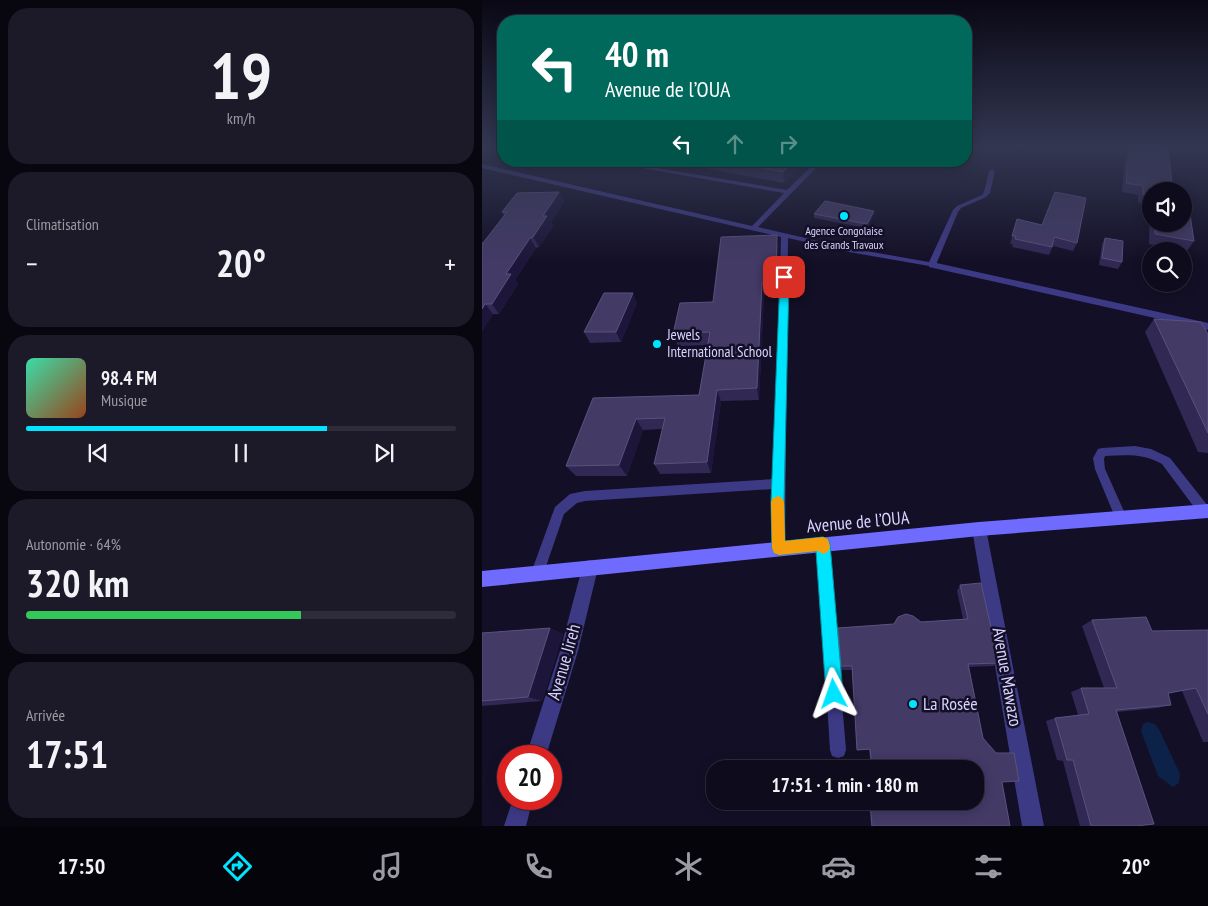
<!DOCTYPE html>
<html lang="fr">
<meta charset="utf-8">
<style>
:root{--surface:#0e0b1c;--page:#1c1929;--text:#f1f3f6;--muted:#9b9ba3;--line:#2e2b3b;--accent:#00e5ff}
body{margin:0;font-family:"PT Sans Narrow",sans-serif;background:var(--page);color:var(--text);height:100vh;display:flex;flex-direction:column;font-size:19px;white-space:nowrap}
*{box-sizing:border-box;margin:0}
p{font-size:16px;color:var(--muted)}
.icon{flex:none;width:28px;height:28px;fill:none;stroke:currentColor;stroke-width:2;stroke-linecap:round;stroke-linejoin:round}
.map{position:relative;flex:1;overflow:hidden}
.side{display:flex;flex-direction:column;gap:8px;padding:8px;background:#08060f;width:482px}
.side>*{flex:none}
.banner{position:absolute;left:15px;top:15px;width:475px;height:152px;border-radius:20px;box-shadow:0 2px 12px #0003,0 0 0 1px var(--line);background:#00695c;color:#fff;overflow:hidden}
.fabs{position:absolute;left:660px;top:182px;display:grid;gap:10px}
.fabs a{display:grid;place-items:center;width:50px;height:50px;border-radius:50%;background:var(--surface);box-shadow:0 2px 12px #0003,0 0 0 1px var(--line);font-size:25px}
.speed{position:absolute;left:15px;top:745px;display:flex;gap:10px;font-size:25px;font-weight:700;text-align:center}
.speed>*{display:grid;place-content:center;width:65px;height:65px;border-radius:50%;background:var(--surface);box-shadow:0 2px 12px #0003,0 0 0 1px var(--line);line-height:1}
.speed .limit{border:8px solid #d22;background:#fff;color:#111}
.pin{position:absolute;display:grid;place-items:center;width:42px;height:42px;color:#fff;margin:-21px;border-radius:10px;box-shadow:0 2px 8px #0006}
.me{position:absolute;width:55px;margin:-28px;rotate:356deg;stroke-linejoin:round;filter:drop-shadow(0 0 4px #0008)}
.turn{display:flex;align-items:center;gap:18px;height:105px;padding:0 25px;font-size:22px}
.turn .icon{width:65px;height:65px;stroke-width:2.5}
.turn b{display:block;font-size:35px;line-height:42px}
.lanes{display:flex;align-items:center;height:48px;padding:0 25px;background:#0003;justify-content:center;gap:25px;direction:ltr}
.lanes .off{opacity:.35}
.big{font-size:38px;font-weight:700;line-height:1.1}
.side .widget{flex:1;display:flex;flex-direction:column;justify-content:center;gap:8px;min-width:0;padding:0 18px;border-radius:20px;background:var(--page)}
.side .dial{align-items:center;gap:0}
.dial b{font-size:65px;line-height:1}
.song{display:flex;align-items:center;gap:15px}
.cover{width:60px;height:60px;border-radius:8px;background:linear-gradient(135deg,hsl(160 70% 55%),hsl(20 70% 35%))}
.played{height:5px;border-radius:2px;background:linear-gradient(90deg,var(--accent) 70%,var(--line) 70%)}
.keys{display:flex;justify-content:space-around;direction:ltr}
.heat{display:flex;justify-content:space-between;align-items:center;font-size:28px;direction:ltr}
.charge{height:8px;border-radius:4px;background:linear-gradient(90deg,#34c759 64%,var(--line) 0)}
.trip{position:absolute;left:224px;top:760px;width:278px;height:50px;border-radius:20px;background:var(--surface);box-shadow:0 2px 12px #0003,0 0 0 1px var(--line);font-weight:700;line-height:50px;text-align:center}
.menu{display:flex;height:80px;justify-content:space-around;align-items:center;background:#06040b;color:var(--muted)}
.menu .icon{width:35px;height:35px}
.menu .active{color:var(--accent)}
.menu b{font-size:22px;color:var(--text)}
main{display:flex;flex:1;min-height:0}
.map>svg:first-child{display:block}
.water{fill:#0c2248}
.lines{fill:none;stroke-linecap:round;stroke-linejoin:round}
.service{fill:#3d3a85;fill-rule:evenodd}
.minor{fill:#3d3a85;fill-rule:evenodd}
.secondary{fill:#6f6bff;fill-rule:evenodd}
.wall{fill:#312854}
.shaded-wall{fill:#1d163a}
.building{fill:#433a66;stroke:#5a527e}
.route{fill:#00e5ff;stroke:#0095a6}
.slow{fill:#f59e0b}
.poi-dot{fill:#00e5ff;stroke:#130f26;stroke-width:2}
.labels{text-anchor:middle;stroke-width:5;stroke-linejoin:round;paint-order:stroke}
.far-poi-label{font-size:12px;fill:#d9d4ff;stroke:#130f26}
.poi-label{font-size:15px;fill:#d9d4ff;stroke:#130f26;text-anchor:start}
.near-street-label{font-size:18px;fill:#d9d4ff;stroke:#130f26}
.near-poi-label{font-size:18px;fill:#d9d4ff;stroke:#130f26;text-anchor:start}
</style>
<main>
<section class="side">
<div class="widget dial"><b>19</b><p>km/h</p></div>
<div class="widget"><p>Climatisation</p>
<div class="heat"><a>−</a><b class="big">20°</b><a>+</a></div>
</div>
<div class="widget">
<div class="song"><i class="cover"></i><div><b>98.4 FM</b><p>Musique</p></div></div>
<div class="played"></div>
<div class="keys"><svg class="icon" aria-label="previous" viewBox="0 0 24 24"><path d="M18 5L8 12l10 7zM5 5v14"/></svg><svg class="icon" aria-label="pause" viewBox="0 0 24 24"><path d="M8 5v14M16 5v14"/></svg><svg class="icon" aria-label="next" viewBox="0 0 24 24"><path d="M6 5l10 7-10 7zM19 5v14"/></svg></div>
</div>
<div class="widget"><p>Autonomie · 64%</p><b class="big">320 km</b><div class="charge"></div></div>
<div class="widget"><p>Arrivée</p><b class="big">17:51</b></div>
</section>
<div class="map">
<svg width="726" height="826" viewBox="0 0 726 826">
<rect width="100%" height="100%" fill="#130f26"/>
<polygon class="water" points="666,722 673,724 678,731 698,774 697,783 691,787 676,776 659,731 661,724"/>
<g class="lines">
<g class="service">
<polygon points="335,161 341,161 276,227 367,248 447,262 471,210 475,206 500,195 502,192 507,171 510,169 513,171 508,193 504,197 479,208 476,212 453,267 367,252 306,238 303,548 301,552 297,554 293,552 291,548 291,489 103,501 95,503 82,514 60,578 55,579 50,578 49,573 73,507 88,494 103,491 292,479 299,237 0,168 0,164 270,226 302,193 154,167 157,165 305,190"/>
<polygon points="397,161 427,161 424,163 400,163"/>
<path d="M653,446L669,449L688,458L726,506V515L722,516L718,515L680,464C662,453 643,455 623,456L622,459L623,469L645,518L643,522L639,523L635,522L613,469L611,458L616,449L620,448Z"/>
<polygon points="341,538 345,540 347,544 364,750 362,756 356,758 350,756 348,750 335,544 337,540"/>
</g>
<g class="minor">
<polygon points="450,262 726,323 726,330 447,267 447,263"/>
<polygon points="497,522 502,524 504,529 562,826 540,826 490,529 492,524"/>
<polygon points="108,560 114,562 116,568 96,651 64,756 44,756 78,651 100,568 102,562"/>
<polygon points="31,799 51,799 44,826 22,826"/>
</g>
<polygon class="secondary" points="726,504 726,518 497,536 0,587 0,571 497,522"/>
</g>
<g class="wall">
<polygon points="647,151 669,191 669,224 701,224 712,241 705,251 667,244 668,205 656,203 656,195 640,192 643,160"/>
<polygon points="185,161 323,161 302,183"/>
<polygon points="77,192 82,202 69,222 71,226 57,247 54,248 33,280 36,284 17,314 11,314 0,331 0,243 1,243 22,216 20,212"/>
<polygon points="392,211 392,214 385,228 332,218 332,214"/>
<polygon points="535,219 595,243 591,251 571,246 567,255 530,247 531,244 528,244"/>
<polygon points="623,238 640,262 636,269 617,265 620,244"/>
<polygon points="297,247 295,294 282,295 277,400 239,401 229,473 178,474 172,464 180,429 161,430 145,476 94,476 84,466 111,398 217,395 226,345 196,346 191,334"/>
<polygon points="155,303 139,342 108,343 102,332"/>
<polygon points="672,319 726,334 726,453 716,452 663,332"/>
<polygon points="478,585 517,663 511,666 487,667 501,738 520,782 528,826 389,826 387,801 492,801 492,769 389,769 387,750 375,750 370,670 359,670 356,628 481,619 475,591"/>
<polygon points="610,620 670,631 726,630 726,742 721,742 700,691 686,694 689,705 676,708 635,712 654,826 598,826 581,761 575,760 564,721 573,718 596,715 589,692 599,688 622,688 600,626"/>
<polygon points="68,628 81,634 60,701 0,706 0,633"/>
</g>
<g class="shaded-wall">
<polygon points="311,161 323,161 302,183 301,172"/>
<polygon points="77,192 82,202 69,222 71,226 57,247 51,237 61,216"/>
<polygon points="392,211 392,214 385,228 385,224"/>
<polygon points="295,235 297,247 295,294 294,282"/>
<polygon points="48,238 54,248 33,280 36,284 17,314 10,304 24,274"/>
<polygon points="280,283 282,295 277,400 275,388"/>
<polygon points="151,293 155,303 139,342 134,332"/>
<polygon points="3,304 11,314 0,331 0,309"/>
<polygon points="235,390 239,401 229,473 225,462"/>
<polygon points="154,419 161,430 145,476 137,465"/>
<polygon points="68,628 81,634 60,701 46,697"/>
</g>
<g class="building">
<polygon points="650,148 686,148 691,191 669,191 669,195 661,194 661,186 644,183 647,151"/>
<polygon points="245,161 311,161 301,172"/>
<polygon points="77,192 61,216 65,216 51,237 48,238 24,274 29,274 10,304 3,304 0,309 0,243 1,243 25,212 20,212 35,193"/>
<polygon points="573,192 604,198 595,243 572,237 570,247 533,239 534,236 530,236 535,219 560,225"/>
<polygon points="343,201 392,211 385,224 332,214"/>
<polygon points="701,213 708,214 712,241 673,234 673,224 701,224"/>
<polygon points="295,235 294,282 280,283 275,388 235,390 225,462 172,464 183,418 154,419 137,465 84,466 111,398 217,395 228,332 191,334 198,303 231,302 239,237"/>
<polygon points="623,238 641,241 640,262 620,258"/>
<polygon points="122,293 151,293 134,332 102,332"/>
<polygon points="672,319 719,322 726,334 726,433"/>
<polygon points="499,583 517,663 486,664 501,738 514,753 532,753 537,781 520,782 528,826 390,826 388,801 492,801 492,769 390,769 388,749 375,750 370,666 359,666 356,628 412,624 416,617 424,614 431,616 439,622 486,619 478,585"/>
<polygon points="664,617 670,631 726,630 726,714 714,688 686,693 689,705 634,710 672,824 654,826 609,826 591,760 585,760 573,718 607,714 599,688 635,688 610,620"/>
<polygon points="68,628 46,697 0,701 0,633"/>
</g>
<linearGradient id="sky" x2="0" y2="1"><stop stop-color="#0a0815"/><stop offset="0.56" stop-color="#333752"/><stop offset="1" stop-color="#333752" stop-opacity="0"/></linearGradient>
<rect width="726" height="263" fill="url(#sky)"/>
<polygon class="route" points="302,274 307,277 302,502 303,541 341,537 346,539 348,544 361,694 358,700 352,703 346,700 344,694 334,551 297,555 292,553 290,548 289,502 298,277"/>
<polygon class="slow" points="296,496 300,498 302,502 303,541 341,537 346,539 348,547 346,552 341,554 336,551 297,555 292,553 290,548 289,502 291,498"/>
<g class="poi-dot">
<circle cx="362" cy="216" r="5"/>
<circle cx="175" cy="344" r="5"/>
<circle cx="431" cy="704" r="5"/>
</g>
<g class="labels">
<g class="far-poi-label">
<text x="362" y="235">Agence Congolaise<tspan x="362" dy="14">des Grands Travaux</tspan></text>
</g>
<g class="poi-label">
<text x="185" y="340">Jewels<tspan x="185" dy="17">International School</tspan></text>
</g>
<g class="near-street-label">
<text transform="translate(376 522) rotate(-5)" y="6">Avenue de l’OUA</text>
<text transform="translate(82 662) rotate(-74)" y="6">Avenue Jireh</text>
<text transform="translate(525 677) rotate(80)" y="6">Avenue Mawazo</text>
</g>
<g class="near-poi-label">
<text x="441" y="710">La Rosée</text>
</g>
</g>
</svg>
<div class="fabs">
<a><svg class="icon" aria-label="sound" viewBox="0 0 24 24"><path d="M4 9h4l5-4v14l-5-4H4zM17 9q2 3 0 6"/></svg></a>
<a><svg class="icon" aria-label="search" viewBox="0 0 24 24"><circle cx="10" cy="10" r="6"/><path d="M15 15l6 6"/></svg></a>
</div>
<div class="speed"><div class="limit">20</div></div>
<div class="pin" style="left:302px;top:277px;background:#d93025"><svg class="icon" aria-label="arrive" viewBox="0 0 24 24"><path d="M6 21V4h12l-3 4 3 4H6"/></svg></div>
<svg class="me" style="left:352px;top:694px" viewBox="-20 -20 40 40"><path d="M0-17L14 15 0 8-14 15z" fill="#00e5ff" stroke="#fff" stroke-width="4"/></svg>
<div class="trip">17:51 · 1 min · 180 m</div>
<div class="banner">
<div class="turn"><svg class="icon" aria-label="left" viewBox="0 0 24 24"><path d="M17 20v-9H6M10 6l-5 5 5 5"/></svg><div><b>40 m</b>Avenue de l’OUA</div></div>
<div class="lanes"><svg class="icon" aria-label="left" viewBox="0 0 24 24"><path d="M17 20v-9H6M10 6l-5 5 5 5"/></svg><svg class="icon off" aria-label="ahead" viewBox="0 0 24 24"><path d="M12 20V5M6 11l6-6 6 6"/></svg><svg class="icon off" aria-label="right" viewBox="0 0 24 24"><path d="M7 20v-9h11M14 6l5 5-5 5"/></svg></div>
</div>
</div>
</main>
<nav class="menu">
<b>17:50</b>
<svg class="icon active" aria-label="directions" viewBox="0 0 24 24"><path d="M12 3l9 9-9 9-9-9zM9 14v-3h6M13 9l2 2-2 2"/></svg>
<svg class="icon" aria-label="music" viewBox="0 0 24 24"><path d="M9 18V5l10-2v13"/><circle cx="6" cy="18" r="3"/><circle cx="16" cy="16" r="3"/></svg>
<svg class="icon" aria-label="phone" viewBox="0 0 24 24"><path d="M5 4h4l2 5-3 2q2 4 5 5l2-3 5 2v4C11 20 4 13 5 4z"/></svg>
<svg class="icon" aria-label="climate" viewBox="0 0 24 24"><path d="M12 3v18M4 7l16 10M4 17L20 7"/></svg>
<svg class="icon" aria-label="car" viewBox="0 0 24 24"><path d="M5 17H2v-5l4-1 3-4h7l3 4 3 1v5h-3M9 17h6M6 11h13"/><circle cx="7" cy="17" r="2"/><circle cx="17" cy="17" r="2"/></svg>
<svg class="icon" aria-label="filters" viewBox="0 0 24 24"><path d="M4 7h16M4 17h16"/><circle cx="9" cy="7" r="2"/><circle cx="15" cy="17" r="2"/></svg>
<b>20°</b>
</nav>
